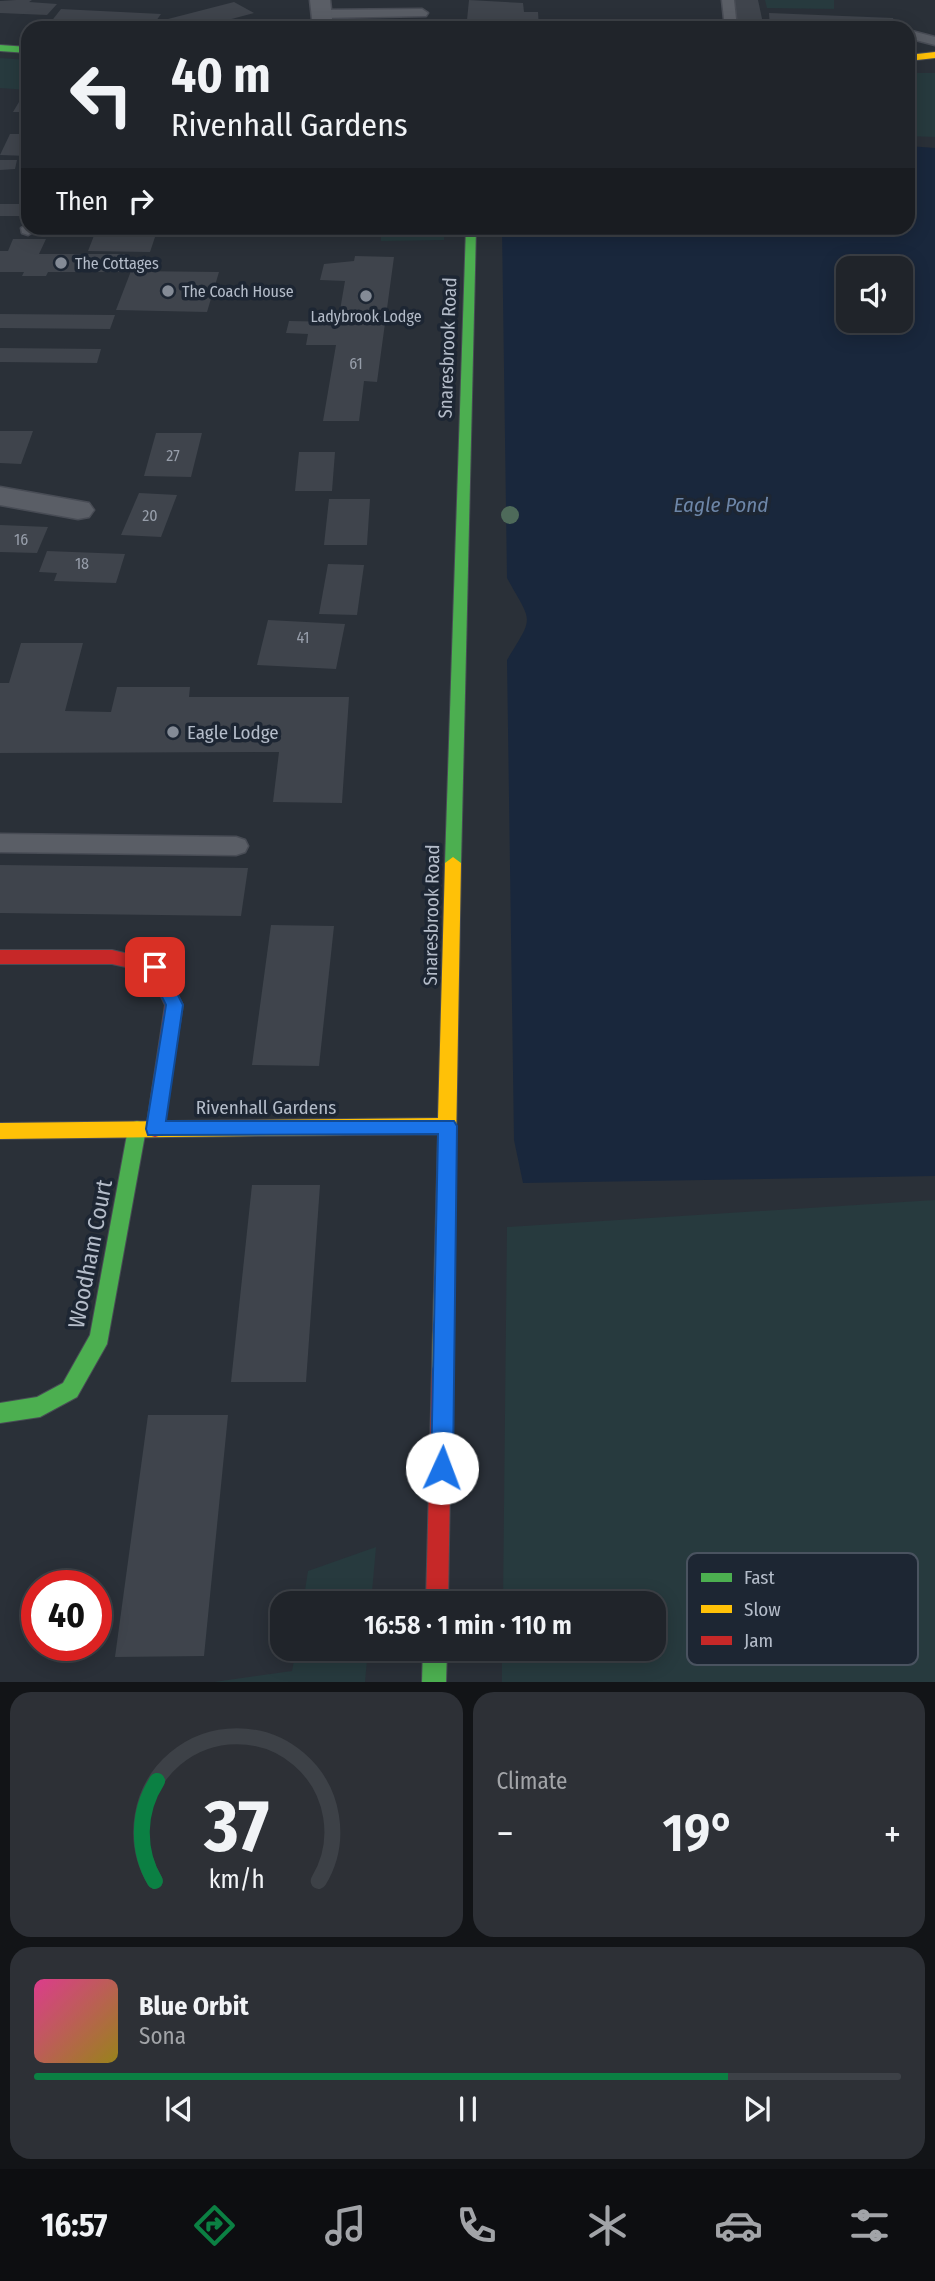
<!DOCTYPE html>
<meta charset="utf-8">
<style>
:root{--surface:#20242a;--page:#2d3036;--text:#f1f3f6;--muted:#a2a4a8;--line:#3d4147;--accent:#0b8043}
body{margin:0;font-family:"Fira Sans Condensed",sans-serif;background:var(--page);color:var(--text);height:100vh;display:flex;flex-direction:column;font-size:26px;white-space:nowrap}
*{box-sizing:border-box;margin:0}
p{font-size:23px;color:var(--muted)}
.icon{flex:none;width:38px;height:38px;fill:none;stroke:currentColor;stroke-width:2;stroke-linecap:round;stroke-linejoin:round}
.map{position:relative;height:1682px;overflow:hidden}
.sheet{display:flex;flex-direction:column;gap:10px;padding:10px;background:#121417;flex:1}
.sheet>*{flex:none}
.top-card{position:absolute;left:21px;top:21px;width:894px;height:214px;border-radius:21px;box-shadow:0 4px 18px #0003,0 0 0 2px var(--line);background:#20242a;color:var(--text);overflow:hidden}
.buttons{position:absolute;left:836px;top:256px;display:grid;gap:14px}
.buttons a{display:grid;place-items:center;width:77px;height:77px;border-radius:14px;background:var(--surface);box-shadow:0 4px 18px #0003,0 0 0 2px var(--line);font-size:35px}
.speed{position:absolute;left:21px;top:1570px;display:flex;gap:14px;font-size:35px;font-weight:700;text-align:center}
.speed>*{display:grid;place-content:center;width:91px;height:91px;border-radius:50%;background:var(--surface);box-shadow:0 4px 18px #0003,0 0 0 2px var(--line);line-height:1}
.speed .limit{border:10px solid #d22;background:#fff;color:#111}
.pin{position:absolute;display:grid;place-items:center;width:60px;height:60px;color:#fff;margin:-30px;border-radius:14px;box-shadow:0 4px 10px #0006}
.me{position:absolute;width:77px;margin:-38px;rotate:2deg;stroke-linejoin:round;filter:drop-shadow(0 0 5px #0008)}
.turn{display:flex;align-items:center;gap:24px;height:147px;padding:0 35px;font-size:32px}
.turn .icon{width:91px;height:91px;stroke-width:2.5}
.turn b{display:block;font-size:49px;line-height:60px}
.then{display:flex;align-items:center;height:66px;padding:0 35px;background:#0003;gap:14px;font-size:26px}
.big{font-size:52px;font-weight:600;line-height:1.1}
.sheet .widget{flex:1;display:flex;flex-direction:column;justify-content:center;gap:10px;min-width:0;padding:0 24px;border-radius:21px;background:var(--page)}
.sheet .dial{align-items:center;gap:0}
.dial svg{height:182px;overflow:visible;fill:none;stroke:var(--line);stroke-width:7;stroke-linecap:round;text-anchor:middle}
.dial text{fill:var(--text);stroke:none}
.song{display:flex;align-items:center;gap:21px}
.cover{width:84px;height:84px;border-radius:10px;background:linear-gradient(135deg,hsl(330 70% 55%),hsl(50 70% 35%))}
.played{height:7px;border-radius:4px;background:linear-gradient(90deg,var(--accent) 80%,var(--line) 80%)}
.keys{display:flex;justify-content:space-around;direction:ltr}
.heat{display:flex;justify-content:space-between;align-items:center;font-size:38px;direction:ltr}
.sheet .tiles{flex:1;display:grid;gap:10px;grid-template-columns:1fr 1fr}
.widget:last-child{grid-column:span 2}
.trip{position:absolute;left:270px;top:1591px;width:396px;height:70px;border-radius:21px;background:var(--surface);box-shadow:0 4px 18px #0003,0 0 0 2px var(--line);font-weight:600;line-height:70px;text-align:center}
.tab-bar{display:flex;height:112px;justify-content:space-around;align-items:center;background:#0d0e11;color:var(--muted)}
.tab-bar .icon{width:49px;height:49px}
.tab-bar .active{color:var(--accent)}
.tab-bar b{font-size:32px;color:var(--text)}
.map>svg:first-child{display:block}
.green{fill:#273a3e}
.water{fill:#19273c;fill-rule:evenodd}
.building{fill:#3f444c}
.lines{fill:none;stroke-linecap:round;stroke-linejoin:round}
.lane-casing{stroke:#484c55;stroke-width:3}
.street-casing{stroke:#484c55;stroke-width:3}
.fast-casing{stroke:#484c55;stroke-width:2}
.slow-casing{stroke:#484c55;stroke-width:2}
.jam-casing{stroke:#484c55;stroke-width:2}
.lane{fill:#5a5e66;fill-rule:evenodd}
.street{fill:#5a5e66;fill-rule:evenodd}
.fast{fill:#4caf50;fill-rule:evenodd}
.slow{fill:#ffc107;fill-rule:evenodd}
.jam{fill:#c62828;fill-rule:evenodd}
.tree{fill:#4e6a5a}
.route{fill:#1a73e8;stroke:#114b97;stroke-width:2}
.poi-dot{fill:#848b96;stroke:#1d2633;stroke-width:2.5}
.labels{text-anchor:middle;stroke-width:7;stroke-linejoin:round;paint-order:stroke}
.far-poi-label{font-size:16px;fill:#b4bcc9;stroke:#1d2633;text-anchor:start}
.number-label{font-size:16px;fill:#979eaa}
.street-label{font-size:19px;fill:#b4bcc9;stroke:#1d2633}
.poi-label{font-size:19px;fill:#b4bcc9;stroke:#1d2633;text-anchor:start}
.water-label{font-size:21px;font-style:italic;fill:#6d86a8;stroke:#1d2633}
.near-street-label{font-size:23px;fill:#b4bcc9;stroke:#1d2633}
.key{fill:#1d2633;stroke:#4a5360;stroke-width:2}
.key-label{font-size:19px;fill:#b4bcc9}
</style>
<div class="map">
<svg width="935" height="1683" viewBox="0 0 935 1683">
<rect width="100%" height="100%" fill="#2a3038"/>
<g class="green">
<polygon points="765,0 834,0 834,9 767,8"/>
<polygon points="0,58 28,60 28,90 0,88"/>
<polygon points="908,73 935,73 935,137 908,136"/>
<polygon points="381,228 444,228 444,240 381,241"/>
<polygon points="935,1200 935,1682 502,1682 502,1649 653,1648 653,1603 503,1603 507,1227"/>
<polygon points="376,1547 371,1603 303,1603 308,1571"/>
<polygon points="296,1649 368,1649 365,1682 214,1682 292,1671"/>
</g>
<path class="water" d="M908,146L935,148V1176L523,1183L514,1140L507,660C535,614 532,624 507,578L502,228H908ZM849,268H901V320H849Z"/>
<g class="building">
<polygon points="16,0 32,0 29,2 57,4 47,15 0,13 0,1"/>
<polygon points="469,0 523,3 524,12 538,12 539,28 480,28 481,22 467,20"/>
<polygon points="733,0 758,0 764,28 738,28"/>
<polygon points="234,2 254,13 198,28 183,28 168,19"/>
<polygon points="61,9 161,14 151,28 50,23"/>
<polygon points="769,13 893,18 896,28 770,28"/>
<polygon points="22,97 28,97 28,112 13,112"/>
<polygon points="10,134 28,134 28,156 0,155"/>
<polygon points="0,160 17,160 15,169 0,170"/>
<polygon points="0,204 26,204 20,216 0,216"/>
<polygon points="70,228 158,228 150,252 88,251 95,233 68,233"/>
<polygon points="13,239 46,239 39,254 125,254 119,272 48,272 46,276 22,276 24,272 0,272 0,251 8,251"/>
<polygon points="355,256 394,257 377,382 364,381 359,421 323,421 336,345 306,345 308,334 286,333 289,321 338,322 345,281 320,280 324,264 354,261"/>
<polygon points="131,271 219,272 207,312 116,310"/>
<polygon points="0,314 115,315 110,329 0,328"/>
<polygon points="0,348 101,349 97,363 0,362"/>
<polygon points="0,431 33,431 21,464 0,463"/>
<polygon points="156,433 202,433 191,477 144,476"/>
<polygon points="299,452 335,452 332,491 295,491"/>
<polygon points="139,493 177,495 161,537 121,535"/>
<polygon points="329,499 370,499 367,545 324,545"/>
<polygon points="0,525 48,527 37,553 0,552"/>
<polygon points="47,551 125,554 116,583 54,581 57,573 39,572"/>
<polygon points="328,564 364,565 357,615 319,614"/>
<polygon points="268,620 345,624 336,669 257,665"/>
<polygon points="21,643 83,643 65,711 111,712 117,687 190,687 189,697 349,697 342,803 273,802 279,752 0,753 0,683 9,683"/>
<polygon points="0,865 248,868 241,916 0,913"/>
<polygon points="271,925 334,926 319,1066 252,1065"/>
<polygon points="252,1185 320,1185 306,1382 231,1382"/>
<polygon points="148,1415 228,1415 204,1656 115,1657"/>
</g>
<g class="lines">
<g class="lane-casing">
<g id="lane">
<polygon points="722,0 734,0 737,28 725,28"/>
<polygon points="422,9 428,13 426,16 322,18 316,14 322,10"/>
<polygon points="908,30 935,37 935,45 908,38"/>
<polygon points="28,224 28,228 36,228 36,230 28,235 22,233 21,228"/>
<polygon points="0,834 236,837 245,840 248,846 245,852 236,855 0,852"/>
</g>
</g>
<g class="street-casing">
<g id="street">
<polygon points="310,0 330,0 333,28 313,28"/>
<polygon points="0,487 78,501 89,503 94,510 89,517 78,519 0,505"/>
</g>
</g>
<g class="fast-casing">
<g id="fast">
<polygon points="0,45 28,47 28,53 0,51"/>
<polygon points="466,228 476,228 461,863 453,869 445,863"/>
<polygon points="137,1121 144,1123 146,1129 107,1344 77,1397 40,1417 0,1423 0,1403 37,1397 63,1383 90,1335 128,1129 130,1123"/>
<polygon points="423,1648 447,1648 446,1683 422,1683"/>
</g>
</g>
<g class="slow-casing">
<g id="slow">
<polygon points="935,52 935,58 908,61 908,55"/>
<polygon points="453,857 461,863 452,1369 449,1376 442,1379 435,1376 432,1369 438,1134 0,1139 0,1123 438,1118 445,863"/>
</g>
</g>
<g class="jam-casing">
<g id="jam">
<polygon points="0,950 112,950 161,962 183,1005 162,1135 155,1137 148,1135 146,1129 165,1005 149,972 112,964 0,964"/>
<polygon points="442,1359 449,1362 452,1369 448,1603 426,1603 432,1369 435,1362"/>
</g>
</g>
<use href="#lane" class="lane"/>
<use href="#street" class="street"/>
<use href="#fast" class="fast"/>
<use href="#slow" class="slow"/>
<use href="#jam" class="jam"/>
</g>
<circle class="tree" cx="510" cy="515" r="9"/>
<polygon class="route" points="155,960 161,962 183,1005 166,1121 454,1121 457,1126 453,1468 449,1475 442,1479 434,1475 431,1468 438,1134 148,1135 146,1129 166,1005 147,967"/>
<g class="poi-dot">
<circle cx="61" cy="263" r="7"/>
<circle cx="168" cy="291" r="7"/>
<circle cx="366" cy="296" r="7"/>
<circle cx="173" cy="732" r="7"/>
</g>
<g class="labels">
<g class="far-poi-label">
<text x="75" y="269">The Cottages</text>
<text x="182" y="297">The Coach House</text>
<text x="366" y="322" text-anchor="middle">Ladybrook Lodge</text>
</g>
<g class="number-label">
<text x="356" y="369">61</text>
<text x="173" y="461">27</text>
<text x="150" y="521">20</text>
<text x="21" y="545">16</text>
<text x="82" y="569">18</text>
<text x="303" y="643">41</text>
</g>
<g class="street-label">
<text transform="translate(447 348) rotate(-88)" y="7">Snaresbrook Road</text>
<text transform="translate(431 915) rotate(-89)" y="7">Snaresbrook Road</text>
<text x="266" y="1114">Rivenhall Gardens</text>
</g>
<g class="poi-label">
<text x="187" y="739">Eagle Lodge</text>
</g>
<g class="water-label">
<text x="721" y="512">Eagle Pond</text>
</g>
<g class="near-street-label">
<text transform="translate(90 1254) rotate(-79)" y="8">Woodham Court</text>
</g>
</g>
<rect x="687" y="1553" width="231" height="112" rx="10" class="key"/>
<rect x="701" y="1573" width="31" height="9" fill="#4caf50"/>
<rect x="701" y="1605" width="31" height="8" fill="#ffc107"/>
<rect x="701" y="1636" width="31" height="9" fill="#c62828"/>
<g class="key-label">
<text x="744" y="1584">Fast</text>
<text x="744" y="1616">Slow</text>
<text x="744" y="1647">Jam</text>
</g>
</svg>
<div class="buttons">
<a><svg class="icon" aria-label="sound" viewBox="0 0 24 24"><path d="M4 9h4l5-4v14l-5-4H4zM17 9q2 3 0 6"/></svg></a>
</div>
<div class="speed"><div class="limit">40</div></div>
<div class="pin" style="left:155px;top:967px;background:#d93025"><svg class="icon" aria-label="arrive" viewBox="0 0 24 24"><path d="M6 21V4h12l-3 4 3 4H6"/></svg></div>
<svg class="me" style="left:442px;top:1468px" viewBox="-20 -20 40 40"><circle r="19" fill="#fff"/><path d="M0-13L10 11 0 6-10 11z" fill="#1a73e8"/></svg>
<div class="trip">16:58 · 1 min · 110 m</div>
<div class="top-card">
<div class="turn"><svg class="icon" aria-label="left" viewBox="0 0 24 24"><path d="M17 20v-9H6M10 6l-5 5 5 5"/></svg><div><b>40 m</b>Rivenhall Gardens</div></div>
<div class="then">Then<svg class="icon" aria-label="right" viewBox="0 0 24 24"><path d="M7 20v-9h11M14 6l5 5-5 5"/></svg></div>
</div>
</div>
<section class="sheet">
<div class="tiles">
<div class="widget dial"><svg viewBox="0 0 100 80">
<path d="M14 69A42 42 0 1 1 86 69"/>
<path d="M14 69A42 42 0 0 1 15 25" stroke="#0b8043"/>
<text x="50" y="56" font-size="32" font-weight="700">37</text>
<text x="50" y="72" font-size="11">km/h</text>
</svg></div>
<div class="widget"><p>Climate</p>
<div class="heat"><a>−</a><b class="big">19°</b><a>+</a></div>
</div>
<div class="widget">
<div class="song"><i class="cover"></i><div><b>Blue Orbit</b><p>Sona</p></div></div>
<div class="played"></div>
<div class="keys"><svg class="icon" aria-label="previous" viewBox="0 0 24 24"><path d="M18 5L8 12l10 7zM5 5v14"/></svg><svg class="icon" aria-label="pause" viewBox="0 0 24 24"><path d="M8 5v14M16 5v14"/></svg><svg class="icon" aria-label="next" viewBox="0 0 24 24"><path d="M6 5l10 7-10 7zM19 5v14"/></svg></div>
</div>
</div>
</section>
<nav class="tab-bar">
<b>16:57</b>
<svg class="icon active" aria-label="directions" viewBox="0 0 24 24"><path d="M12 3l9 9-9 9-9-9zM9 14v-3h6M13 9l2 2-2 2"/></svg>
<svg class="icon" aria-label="music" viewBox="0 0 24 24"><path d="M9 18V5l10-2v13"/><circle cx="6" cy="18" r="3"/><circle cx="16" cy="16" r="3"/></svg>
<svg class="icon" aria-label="phone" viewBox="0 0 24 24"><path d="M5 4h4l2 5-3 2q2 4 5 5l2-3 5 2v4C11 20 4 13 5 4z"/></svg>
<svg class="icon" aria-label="climate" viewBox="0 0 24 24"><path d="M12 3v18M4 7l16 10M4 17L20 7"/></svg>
<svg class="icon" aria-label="car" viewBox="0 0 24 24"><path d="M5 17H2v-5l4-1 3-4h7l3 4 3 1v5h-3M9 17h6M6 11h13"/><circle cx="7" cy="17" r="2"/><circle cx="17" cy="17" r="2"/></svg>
<svg class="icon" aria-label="filters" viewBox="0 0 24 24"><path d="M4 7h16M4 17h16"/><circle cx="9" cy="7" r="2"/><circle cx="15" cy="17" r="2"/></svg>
</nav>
